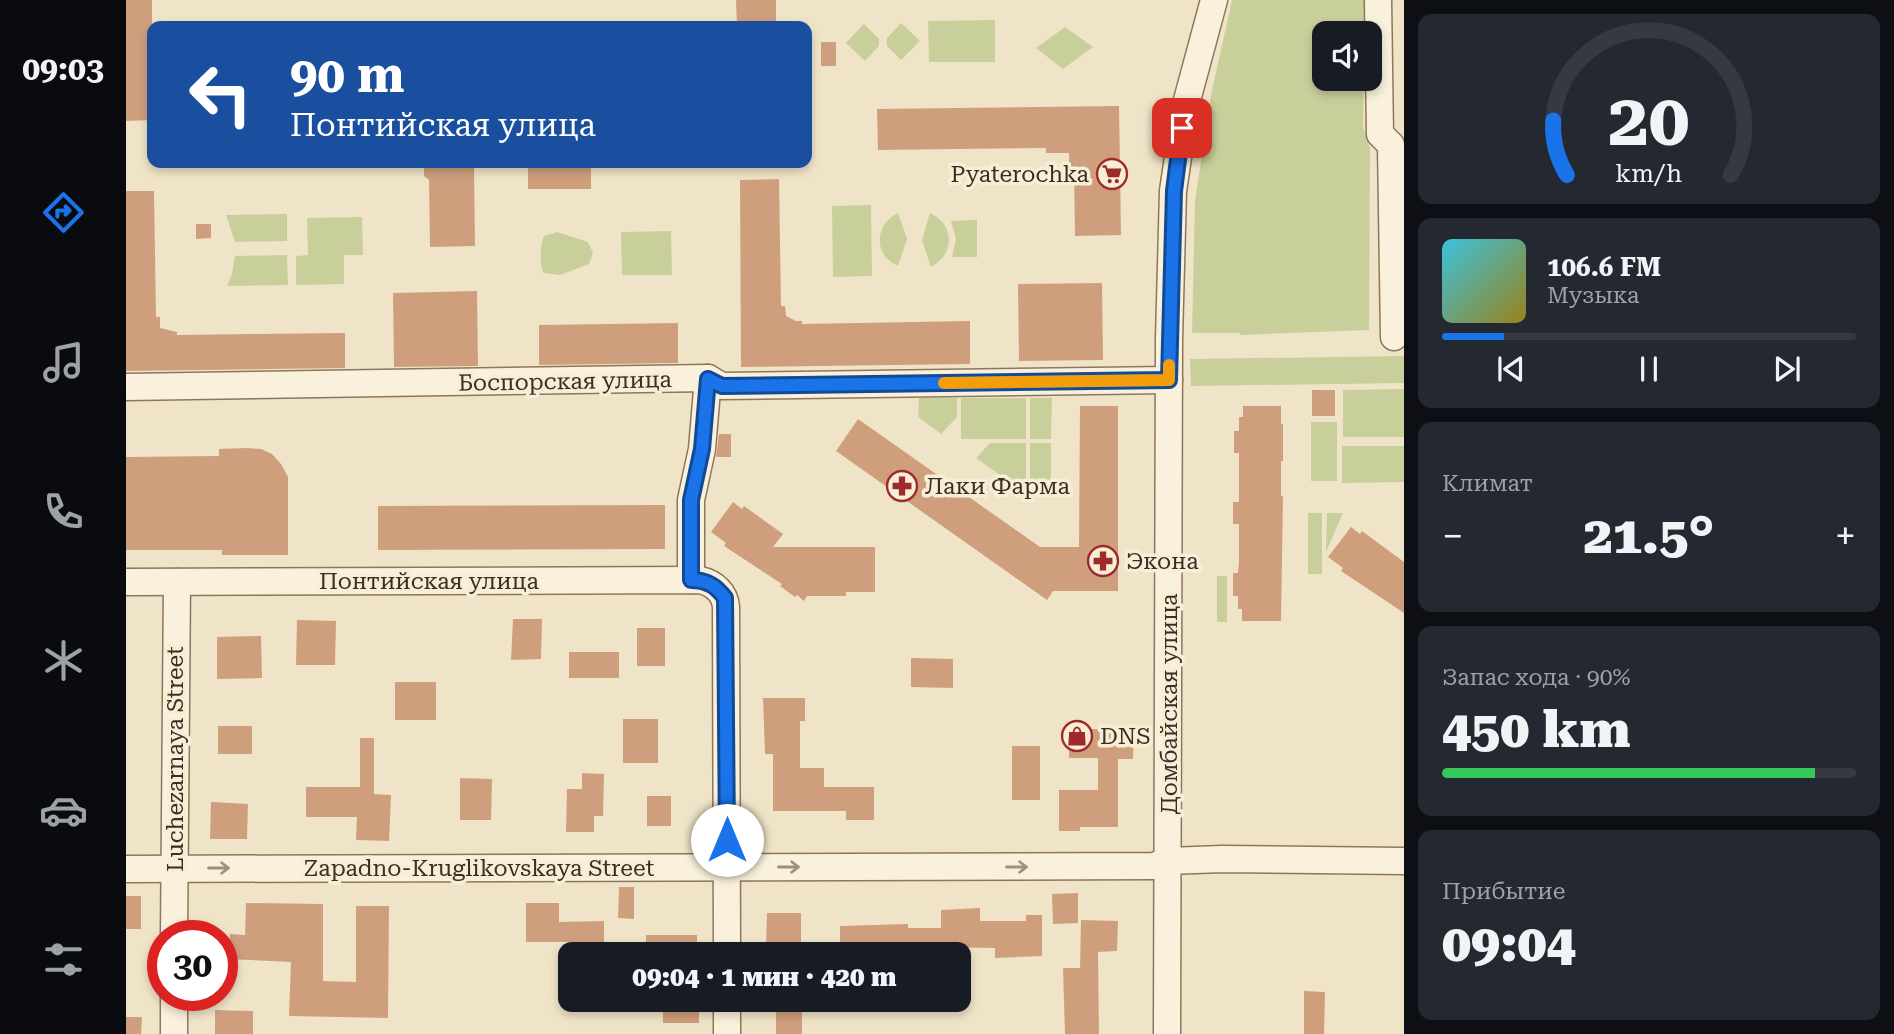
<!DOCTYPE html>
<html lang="ru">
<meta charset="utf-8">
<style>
:root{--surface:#171b24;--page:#242831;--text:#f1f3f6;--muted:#9ea1a6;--line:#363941;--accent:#1a73e8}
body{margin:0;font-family:"Roboto Serif",serif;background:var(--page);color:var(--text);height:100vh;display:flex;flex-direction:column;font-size:26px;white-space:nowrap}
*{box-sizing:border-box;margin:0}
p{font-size:23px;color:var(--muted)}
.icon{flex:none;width:38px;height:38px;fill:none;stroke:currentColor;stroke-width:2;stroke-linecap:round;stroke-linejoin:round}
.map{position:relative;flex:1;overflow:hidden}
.details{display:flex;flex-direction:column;gap:14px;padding:14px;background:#0d0f14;width:490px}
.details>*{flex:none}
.guide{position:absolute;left:21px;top:21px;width:665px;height:147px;border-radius:14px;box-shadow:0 4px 10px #0003;background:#1a4fa0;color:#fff;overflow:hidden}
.fabs{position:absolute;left:1186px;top:21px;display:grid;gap:14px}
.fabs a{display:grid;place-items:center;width:70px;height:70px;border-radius:14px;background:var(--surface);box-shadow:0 4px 10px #0003;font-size:35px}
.speed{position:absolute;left:21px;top:920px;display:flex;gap:14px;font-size:35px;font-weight:700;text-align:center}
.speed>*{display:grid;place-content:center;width:91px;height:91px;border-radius:50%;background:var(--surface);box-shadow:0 4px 10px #0003;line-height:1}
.speed .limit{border:10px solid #d22;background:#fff;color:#111}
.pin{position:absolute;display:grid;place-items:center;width:60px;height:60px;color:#fff;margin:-30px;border-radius:14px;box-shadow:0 4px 10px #0006}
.me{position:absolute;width:77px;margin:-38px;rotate:0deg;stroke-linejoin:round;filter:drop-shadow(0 0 5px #0008)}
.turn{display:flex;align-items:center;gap:24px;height:147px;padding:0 28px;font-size:32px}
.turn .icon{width:91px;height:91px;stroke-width:2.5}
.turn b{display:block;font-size:49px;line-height:60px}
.big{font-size:52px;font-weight:800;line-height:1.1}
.details .widget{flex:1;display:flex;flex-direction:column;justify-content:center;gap:10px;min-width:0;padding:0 24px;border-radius:14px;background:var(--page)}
.details .dial{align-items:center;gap:0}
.dial svg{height:182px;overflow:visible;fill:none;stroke:var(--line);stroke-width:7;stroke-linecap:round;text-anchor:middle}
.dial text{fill:var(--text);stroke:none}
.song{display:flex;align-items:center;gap:21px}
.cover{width:84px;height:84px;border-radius:10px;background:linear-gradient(135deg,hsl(190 70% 55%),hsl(50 70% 35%))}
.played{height:7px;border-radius:4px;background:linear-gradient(90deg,var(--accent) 15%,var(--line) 15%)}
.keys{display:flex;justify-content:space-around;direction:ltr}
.heat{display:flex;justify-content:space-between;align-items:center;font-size:38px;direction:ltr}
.charge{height:10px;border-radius:5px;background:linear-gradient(90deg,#34c759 90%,var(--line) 0)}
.trip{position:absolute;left:432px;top:942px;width:413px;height:70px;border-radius:14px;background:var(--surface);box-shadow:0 4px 10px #0003;font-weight:800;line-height:70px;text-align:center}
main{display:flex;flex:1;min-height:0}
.tab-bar{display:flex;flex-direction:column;width:126px;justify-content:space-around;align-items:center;background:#090b0e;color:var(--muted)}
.tab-bar .icon{width:49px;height:49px}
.tab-bar .active{color:var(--accent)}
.tab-bar b{font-size:32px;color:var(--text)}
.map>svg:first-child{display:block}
.green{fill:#c9cf9b}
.building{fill:#cf9f7d}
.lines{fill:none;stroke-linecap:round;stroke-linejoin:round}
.minor-casing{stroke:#8d765c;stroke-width:29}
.minor{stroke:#faf1dc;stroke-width:26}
.oneway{stroke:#9c907e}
.route-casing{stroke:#114b97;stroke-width:18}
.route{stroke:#1a73e8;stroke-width:12}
.slow{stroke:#f59e0b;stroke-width:12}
.labels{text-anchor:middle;stroke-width:7;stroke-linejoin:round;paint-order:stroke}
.poi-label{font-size:23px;fill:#3d2e20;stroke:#f7eed8;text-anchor:start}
.street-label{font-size:23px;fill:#3d2e20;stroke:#f7eed8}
</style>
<main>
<nav class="tab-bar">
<b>09:03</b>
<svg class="icon active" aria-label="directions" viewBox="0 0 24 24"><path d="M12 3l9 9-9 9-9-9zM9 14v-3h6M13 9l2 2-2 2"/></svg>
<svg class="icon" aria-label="music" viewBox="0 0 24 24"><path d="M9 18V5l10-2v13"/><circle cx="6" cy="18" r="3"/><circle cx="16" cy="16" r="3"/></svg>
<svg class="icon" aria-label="phone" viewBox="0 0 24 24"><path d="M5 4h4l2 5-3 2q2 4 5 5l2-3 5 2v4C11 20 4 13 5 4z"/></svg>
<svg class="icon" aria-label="climate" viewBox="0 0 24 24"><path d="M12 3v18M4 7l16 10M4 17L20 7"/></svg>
<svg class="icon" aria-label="car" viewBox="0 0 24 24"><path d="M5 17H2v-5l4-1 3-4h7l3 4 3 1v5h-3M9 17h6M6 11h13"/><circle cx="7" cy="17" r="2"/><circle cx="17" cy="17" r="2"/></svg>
<svg class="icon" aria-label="filters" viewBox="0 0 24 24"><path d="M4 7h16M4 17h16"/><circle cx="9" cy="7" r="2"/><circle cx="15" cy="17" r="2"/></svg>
</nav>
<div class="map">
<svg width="1278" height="1034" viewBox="0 0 1278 1034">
<rect width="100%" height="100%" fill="#f0e4c8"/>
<g class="green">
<polygon points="1106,0 1238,0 1238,33 1199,33 1199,79 1238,79 1237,126 1244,148 1243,330 1114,335 1113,333 1066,333 1069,201 1085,95"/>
<polygon points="869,20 869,62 803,62 802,21"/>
<polygon points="775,23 794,41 775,60 761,46 761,38"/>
<polygon points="738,24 753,39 753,46 739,61 720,43"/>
<polygon points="939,27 967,47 937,69 910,48"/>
<polygon points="745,205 746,276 707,277 706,206"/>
<path d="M772,213L781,239L772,266C747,255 748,225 772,213Z"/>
<path d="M804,213C829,225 829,254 805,267L796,240Z"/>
<polygon points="161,214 161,241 109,242 100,215"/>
<polygon points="236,217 237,255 218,255 218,284 170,285 170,256 182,255 181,218"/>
<polygon points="851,220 851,257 826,257 830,239 825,221"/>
<polygon points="545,231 546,275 496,275 495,232"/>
<path d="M431,232L462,242L467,253L463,264L434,275L418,273C413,265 414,244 418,236Z"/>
<polygon points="161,255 162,285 101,286 106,274 109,256"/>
<polygon points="1278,356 1278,383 1065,386 1064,359"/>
<polygon points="1278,389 1278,437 1217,437 1217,390"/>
<polygon points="793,398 831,398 831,417 815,434 792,417"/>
<rect x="835" y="398" width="65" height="41"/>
<polygon points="904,398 926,398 925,439 904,439"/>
<polygon points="1211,422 1211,481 1185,481 1185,422"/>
<polygon points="864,443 900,443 900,480 881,480 850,458"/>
<rect x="904" y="443" width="21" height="37"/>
<polygon points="1216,446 1278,446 1278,482 1216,483"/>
<rect x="1182" y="513" width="14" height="61"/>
<polygon points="1201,513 1217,513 1200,552"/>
<rect x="1091" y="576" width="10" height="46"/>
</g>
<g class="building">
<polygon points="0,0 26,0 26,120 0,121"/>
<polygon points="610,0 650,0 650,26 611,26"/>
<rect x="695" y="42" width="15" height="24"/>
<polygon points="993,106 995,235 949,236 948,169 943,165 943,153 920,153 920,148 752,150 751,109"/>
<polygon points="298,163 348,163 349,246 304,247 303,180 298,176"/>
<rect x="402" y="163" width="63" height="26"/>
<polygon points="653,179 655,306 659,306 660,316 670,321 676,321 676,324 844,321 844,364 615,367 614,180"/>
<polygon points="0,191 28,191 30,317 34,317 34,328 51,332 51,335 219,333 219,368 0,371"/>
<polygon points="70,224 85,224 85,238 70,239"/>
<polygon points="976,283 977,360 893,361 892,284"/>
<polygon points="351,291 352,366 268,367 267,293"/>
<polygon points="552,323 552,363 413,365 413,325"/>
<rect x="1186" y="390" width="23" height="26"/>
<polygon points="954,406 992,406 992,591 927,591 921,600 710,451 732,419 914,547 953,547"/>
<polygon points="1117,406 1155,406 1155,424 1157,424 1157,461 1155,461 1155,496 1157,496 1155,621 1116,621 1116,609 1112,609 1112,596 1107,596 1107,573 1112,573 1113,561 1113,524 1107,524 1107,502 1113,502 1113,453 1108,453 1108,431 1113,431 1113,417 1117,417"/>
<polygon points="593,434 605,434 605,457 590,457"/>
<polygon points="121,448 135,449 146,454 155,464 162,477 162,555 96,555 96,550 0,550 0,457 93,456 93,449"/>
<polygon points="607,502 616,509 618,506 657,534 647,547 749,547 749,592 720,592 720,596 681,596 678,601 671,595 669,597 654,586 656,584 598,546 600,543 585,532"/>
<polygon points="539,505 539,549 252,550 252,506"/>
<polygon points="1225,527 1234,534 1236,531 1278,562 1278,613 1215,571 1217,568 1202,557"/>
<polygon points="387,619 416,619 415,659 385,660"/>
<polygon points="171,620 210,621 209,665 170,665"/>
<rect x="511" y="628" width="28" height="38"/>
<polygon points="135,636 136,678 91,679 91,637"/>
<rect x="443" y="652" width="50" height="26"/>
<polygon points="785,658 827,659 827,688 785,687"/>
<rect x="269" y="682" width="41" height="38"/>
<polygon points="637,698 679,698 679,721 674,721 674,768 698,768 698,787 748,787 748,820 720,820 720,811 647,811 647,754 639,754"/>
<rect x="497" y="719" width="35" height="44"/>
<rect x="92" y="726" width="34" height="28"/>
<polygon points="943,729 1008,729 1007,759 992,759 992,827 954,827 954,831 933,831 933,790 972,790 972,758 943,758"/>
<polygon points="234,738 248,738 248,794 265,795 263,841 230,840 231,817 180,817 180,787 234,787"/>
<rect x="886" y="746" width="28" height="54"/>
<polygon points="456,773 478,774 477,816 468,816 468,832 440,832 441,789 456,789"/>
<polygon points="334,778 366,779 365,820 334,820"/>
<rect x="521" y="796" width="24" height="30"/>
<polygon points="85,802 122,804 121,839 84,839"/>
<polygon points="493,887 508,887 508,919 492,918"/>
<polygon points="952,893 952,923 927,924 926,894"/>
<rect x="0" y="896" width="15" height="33"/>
<polygon points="120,903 197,904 197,981 230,982 230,906 263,906 262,1018 163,1016 165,962 103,959 104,934 119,935"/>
<polygon points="400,903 433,903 433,922 478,921 478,954 451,954 451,942 400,942"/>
<polygon points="854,908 854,921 900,921 900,915 916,915 916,956 869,958 869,948 809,947 809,954 714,954 714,926 782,924 782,928 815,928 815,910"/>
<polygon points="641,913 675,913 675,949 640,948"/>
<polygon points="955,920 992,921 991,951 972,952 973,1034 939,1034 937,968 954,968"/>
<rect x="520" y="935" width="51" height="19"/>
<polygon points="1178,991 1199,992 1198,1034 1178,1034"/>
<rect x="537" y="999" width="36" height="24"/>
<rect x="650" y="999" width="26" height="35"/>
<polygon points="89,1010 127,1011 127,1034 89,1034"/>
<polygon points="0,1017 16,1017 15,1034 0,1034"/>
</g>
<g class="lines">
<g class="minor-casing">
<g id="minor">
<polyline points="1252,0 1254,134 1265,145 1268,337"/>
<polyline points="0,387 582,378 596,386 1043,380"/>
<polyline points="565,580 565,500 576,449 582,378"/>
<path d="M0,582L574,580C588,583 599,593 600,607L601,954"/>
<polyline points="0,869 1028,866 1042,861 1096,859 1278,861"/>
<polyline points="48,936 51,582"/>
<polyline points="601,999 601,1034"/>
<polyline points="48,1034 48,996"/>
<polyline points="1041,1034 1043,339 1047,191 1060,104 1088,0"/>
</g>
</g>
<use href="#minor" class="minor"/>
</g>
<defs><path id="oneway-shaft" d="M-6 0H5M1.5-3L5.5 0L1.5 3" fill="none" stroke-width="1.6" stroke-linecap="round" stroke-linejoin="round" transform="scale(1.75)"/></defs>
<g class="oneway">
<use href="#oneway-shaft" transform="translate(663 867)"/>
<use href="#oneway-shaft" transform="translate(891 867)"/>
<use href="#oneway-shaft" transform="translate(93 868)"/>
</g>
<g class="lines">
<g class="route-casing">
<path id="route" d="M601,840L599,598C590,586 581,580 565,580V500L576,449L582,379L596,386L1043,380L1048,191L1056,128"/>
</g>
<use href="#route" class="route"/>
<polyline class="slow" points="818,383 1043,380 1043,365"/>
</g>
<defs>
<g id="supermarket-ring" transform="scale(1.575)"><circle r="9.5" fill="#f7eed8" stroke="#9e2a2b" stroke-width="1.5"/><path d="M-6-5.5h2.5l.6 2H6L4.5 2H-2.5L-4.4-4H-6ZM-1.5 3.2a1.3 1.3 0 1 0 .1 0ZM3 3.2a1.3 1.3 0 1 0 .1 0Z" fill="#9e2a2b"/></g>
<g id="pharmacy-ring" transform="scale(1.575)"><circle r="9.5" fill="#f7eed8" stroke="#9e2a2b" stroke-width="1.5"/><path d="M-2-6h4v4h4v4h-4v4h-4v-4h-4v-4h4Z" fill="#9e2a2b"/></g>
<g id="shop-ring" transform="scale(1.575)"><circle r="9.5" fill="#f7eed8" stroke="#9e2a2b" stroke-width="1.5"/><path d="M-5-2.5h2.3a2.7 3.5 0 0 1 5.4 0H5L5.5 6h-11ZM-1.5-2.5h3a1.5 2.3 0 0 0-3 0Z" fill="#9e2a2b"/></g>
</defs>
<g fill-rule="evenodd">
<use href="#supermarket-ring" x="986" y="174"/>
<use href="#pharmacy-ring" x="776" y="486"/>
<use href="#pharmacy-ring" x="977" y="561"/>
<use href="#shop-ring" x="951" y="736"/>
</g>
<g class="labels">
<g class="poi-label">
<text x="963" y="182" text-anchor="end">Pyaterochka</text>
<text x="799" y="494">Лаки Фарма</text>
<text x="1000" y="569">Экона</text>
<text x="974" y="744">DNS</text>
</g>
<g class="street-label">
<text transform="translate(439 381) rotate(-1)" y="8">Боспорская улица</text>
<text x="303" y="589">Понтийская улица</text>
<text transform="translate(1043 704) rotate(-90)" y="8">Домбайская улица</text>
<text transform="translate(49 759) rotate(-90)" y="8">Luchezarnaya Street</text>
<text x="353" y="876">Zapadno-Kruglikovskaya Street</text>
</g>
</g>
</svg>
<div class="fabs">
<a><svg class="icon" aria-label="sound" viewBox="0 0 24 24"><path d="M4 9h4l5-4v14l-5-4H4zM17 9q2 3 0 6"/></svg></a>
</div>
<div class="speed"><div class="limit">30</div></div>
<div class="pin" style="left:1056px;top:128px;background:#d93025"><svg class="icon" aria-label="arrive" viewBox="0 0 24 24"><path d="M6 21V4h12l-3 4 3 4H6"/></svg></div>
<svg class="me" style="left:601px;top:840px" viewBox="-20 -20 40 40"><circle r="19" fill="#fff"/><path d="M0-13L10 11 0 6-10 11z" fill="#1a73e8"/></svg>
<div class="trip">09:04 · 1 мин · 420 m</div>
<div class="guide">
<div class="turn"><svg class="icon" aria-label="left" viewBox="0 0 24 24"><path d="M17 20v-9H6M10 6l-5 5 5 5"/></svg><div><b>90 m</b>Понтийская улица</div></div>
</div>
</div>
<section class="details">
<div class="widget dial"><svg viewBox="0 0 100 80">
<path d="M14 69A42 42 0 1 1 86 69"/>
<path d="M14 69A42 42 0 0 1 8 45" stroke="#1a73e8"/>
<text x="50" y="56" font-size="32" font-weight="700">20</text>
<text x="50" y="72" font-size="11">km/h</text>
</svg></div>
<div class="widget">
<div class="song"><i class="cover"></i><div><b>106.6 FM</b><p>Музыка</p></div></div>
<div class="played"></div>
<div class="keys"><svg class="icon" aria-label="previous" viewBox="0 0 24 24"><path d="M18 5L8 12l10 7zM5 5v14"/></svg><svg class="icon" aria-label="pause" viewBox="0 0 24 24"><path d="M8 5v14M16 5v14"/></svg><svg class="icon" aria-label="next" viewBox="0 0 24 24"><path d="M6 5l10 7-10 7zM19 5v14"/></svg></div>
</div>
<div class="widget"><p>Климат</p>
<div class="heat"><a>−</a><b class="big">21.5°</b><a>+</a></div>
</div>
<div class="widget"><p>Запас хода · 90%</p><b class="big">450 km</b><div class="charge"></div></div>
<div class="widget"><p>Прибытие</p><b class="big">09:04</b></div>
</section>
</main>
